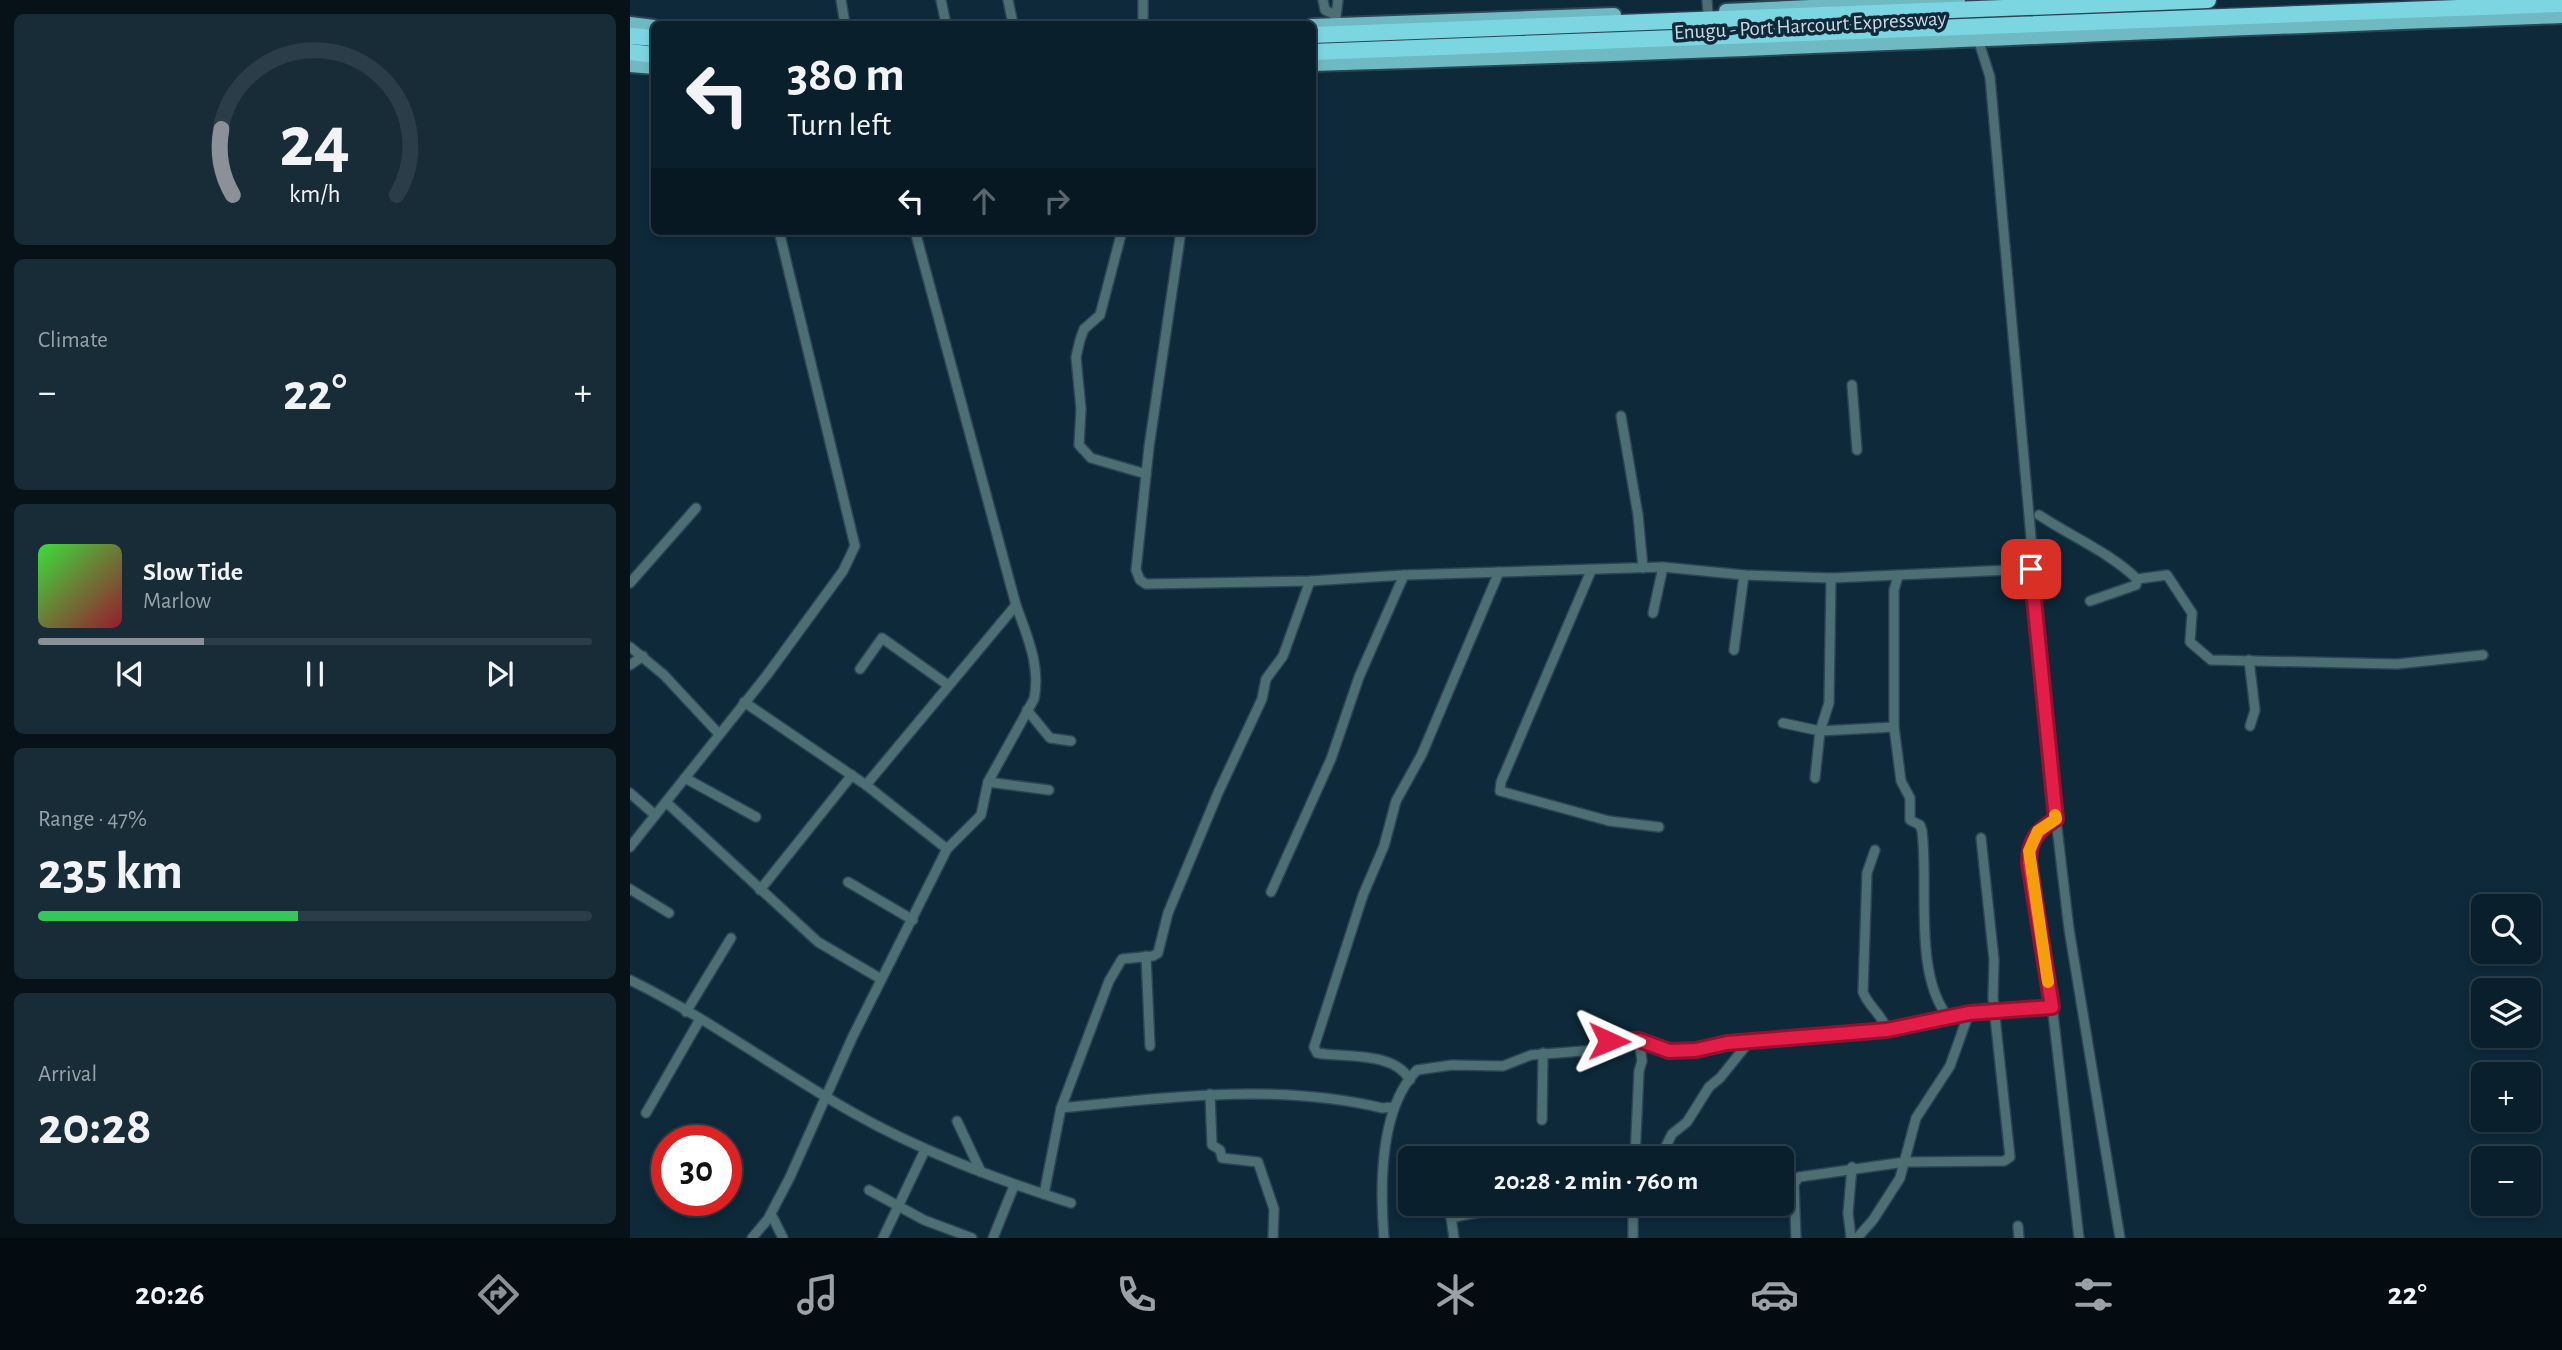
<!DOCTYPE html>
<meta charset="utf-8">
<style>
:root{--surface:#0a1f2c;--page:#182c38;--text:#f1f3f6;--muted:#99a2a9;--line:#2a3d48;--accent:#8c9099}
body{margin:0;font-family:"Alegreya Sans",sans-serif;background:var(--page);color:var(--text);height:100vh;display:flex;flex-direction:column;font-size:26px;white-space:nowrap}
*{box-sizing:border-box;margin:0}
p{font-size:23px;color:var(--muted)}
.icon{flex:none;width:38px;height:38px;fill:none;stroke:currentColor;stroke-width:2;stroke-linecap:round;stroke-linejoin:round}
.map{position:relative;flex:1;overflow:hidden}
.sheet{display:flex;flex-direction:column;gap:14px;padding:14px;background:#061118;width:630px}
.sheet>*{flex:none}
.hud{position:absolute;left:21px;top:21px;width:665px;height:214px;border-radius:10px;box-shadow:0 4px 10px #0003,0 0 0 2px var(--line);background:#0a1f2c;color:var(--text);overflow:hidden}
.controls{position:absolute;left:1841px;top:894px;display:grid;gap:14px}
.controls a{display:grid;place-items:center;width:70px;height:70px;border-radius:10px;background:var(--surface);box-shadow:0 4px 10px #0003,0 0 0 2px var(--line);font-size:35px}
.speed{position:absolute;left:21px;top:1125px;display:flex;gap:14px;font-size:35px;font-weight:700;text-align:center}
.speed>*{display:grid;place-content:center;width:91px;height:91px;border-radius:50%;background:var(--surface);box-shadow:0 4px 10px #0003,0 0 0 2px var(--line);line-height:1}
.speed .limit{border:10px solid #d22;background:#fff;color:#111}
.pin{position:absolute;display:grid;place-items:center;width:60px;height:60px;color:#fff;margin:-30px;border-radius:14px;box-shadow:0 4px 10px #0006}
.me{position:absolute;width:77px;margin:-38px;rotate:91deg;stroke-linejoin:round;filter:drop-shadow(0 0 5px #0008)}
.turn{display:flex;align-items:center;gap:24px;height:147px;padding:0 21px;font-size:32px}
.turn .icon{width:91px;height:91px;stroke-width:2.5}
.turn b{display:block;font-size:49px;line-height:60px}
.lanes{display:flex;align-items:center;height:66px;padding:0 21px;background:#0003;justify-content:center;gap:35px;direction:ltr}
.lanes .off{opacity:.35}
.big{font-size:52px;font-weight:700;line-height:1.1}
.sheet .card{flex:1;display:flex;flex-direction:column;justify-content:center;gap:10px;min-width:0;padding:0 24px;border-radius:10px;background:var(--page)}
.sheet .dial{align-items:center;gap:0}
.dial svg{height:182px;overflow:visible;fill:none;stroke:var(--line);stroke-width:7;stroke-linecap:round;text-anchor:middle}
.dial text{fill:var(--text);stroke:none}
.song{display:flex;align-items:center;gap:21px}
.cover{width:84px;height:84px;border-radius:10px;background:linear-gradient(135deg,hsl(120 70% 55%),hsl(350 70% 35%))}
.played{height:7px;border-radius:4px;background:linear-gradient(90deg,var(--accent) 30%,var(--line) 30%)}
.keys{display:flex;justify-content:space-around;direction:ltr}
.heat{display:flex;justify-content:space-between;align-items:center;font-size:38px;direction:ltr}
.charge{height:10px;border-radius:5px;background:linear-gradient(90deg,#34c759 47%,var(--line) 0)}
.trip{position:absolute;left:768px;top:1146px;width:396px;height:70px;border-radius:10px;background:var(--surface);box-shadow:0 4px 10px #0003,0 0 0 2px var(--line);font-weight:700;line-height:70px;text-align:center}
.dock{display:flex;height:112px;justify-content:space-around;align-items:center;background:#040c12;color:var(--muted)}
.dock .icon{width:49px;height:49px}
.dock .selected{color:var(--accent)}
.dock b{font-size:32px;color:var(--text)}
main{display:flex;flex:1;min-height:0}
.map>svg:first-child{display:block}
.lines{fill:none;stroke-linecap:round;stroke-linejoin:round}
.street-casing{stroke:#2b4555;stroke-width:12}
.primary-casing{stroke:#2b4555;stroke-width:18}
.highway-casing{stroke:#2b4555;stroke-width:19}
.street{stroke:#4d6f74;stroke-width:9}
.primary{stroke:#6eb9c2;stroke-width:14}
.highway{stroke:#7bd6e1;stroke-width:16}
.route-casing{stroke:#92132f;stroke-width:18}
.route{stroke:#e11d48;stroke-width:12}
.slow{stroke:#f59e0b;stroke-width:12}
.labels{text-anchor:middle;stroke-width:7;stroke-linejoin:round;paint-order:stroke}
.street-label{font-size:21px;fill:#cadae5;stroke:#0d293a}
</style>
<main>
<section class="sheet">
<div class="card dial"><svg viewBox="0 0 100 80">
<path d="M14 69A42 42 0 1 1 86 69"/>
<path d="M14 69A42 42 0 0 1 9 40" stroke="#8c9099"/>
<text x="50" y="56" font-size="32" font-weight="700">24</text>
<text x="50" y="72" font-size="11">km/h</text>
</svg></div>
<div class="card"><p>Climate</p>
<div class="heat"><a>−</a><b class="big">22°</b><a>+</a></div>
</div>
<div class="card">
<div class="song"><i class="cover"></i><div><b>Slow Tide</b><p>Marlow</p></div></div>
<div class="played"></div>
<div class="keys"><svg class="icon" aria-label="previous" viewBox="0 0 24 24"><path d="M18 5L8 12l10 7zM5 5v14"/></svg><svg class="icon" aria-label="pause" viewBox="0 0 24 24"><path d="M8 5v14M16 5v14"/></svg><svg class="icon" aria-label="next" viewBox="0 0 24 24"><path d="M6 5l10 7-10 7zM19 5v14"/></svg></div>
</div>
<div class="card"><p>Range · 47%</p><b class="big">235 km</b><div class="charge"></div></div>
<div class="card"><p>Arrival</p><b class="big">20:28</b></div>
</section>
<div class="map">
<svg width="1932" height="1238" viewBox="0 0 1932 1238">
<rect width="100%" height="100%" fill="#0d293a"/>
<g class="lines">
<g class="street-casing">
<g id="street">
<polyline points="211,0 215,24"/>
<polyline points="311,0 316,24"/>
<polyline points="378,0 383,24"/>
<polyline points="513,0 513,24"/>
<polyline points="693,0 695,10 705,15"/>
<polyline points="1077,0 1078,13"/>
<polyline points="705,26 708,0"/>
<polyline points="1348,39 1360,77 1426,819 1439,929 1490,1238"/>
<polyline points="492,231 470,315 454,329 450,340 446,357 451,409 449,445 461,458 516,474"/>
<polyline points="551,231 519,447 506,570 510,580 516,584 680,581 774,575 1033,567 1114,575 1201,578 1401,569"/>
<polyline points="1222,385 1227,450"/>
<polyline points="991,416 1008,515 1013,568"/>
<path d="M1409,515C1442,537 1479,552 1507,579L1537,575L1562,613L1560,642L1581,660L1767,664L1853,655"/>
<polyline points="961,571 871,782 870,791 979,821 1029,827"/>
<path d="M1268,576L1264,590V727L1271,781L1280,798V820L1290,825L1292,831C1299,885 1283,973 1318,1017"/>
<polyline points="0,583 66,508"/>
<polyline points="1460,601 1506,585 1507,579"/>
<polyline points="1023,613 1033,567"/>
<polyline points="0,647 34,675 89,734"/>
<polyline points="1104,650 1114,575"/>
<polyline points="1619,660 1625,710 1620,726"/>
<polyline points="0,665 13,656"/>
<polyline points="230,669 252,638 318,685"/>
<polyline points="114,702 236,785 317,849"/>
<polyline points="397,710 420,738 441,741"/>
<polyline points="1153,723 1190,731 1264,727"/>
<polyline points="55,778 126,817"/>
<polyline points="1185,778 1190,731 1199,703 1201,578"/>
<polyline points="358,782 419,790"/>
<polyline points="236,785 386,605"/>
<polyline points="0,793 25,815"/>
<polyline points="36,802 188,942 251,979"/>
<polyline points="1426,819 1408,831 1402,840 1399,863 1421,996 1449,1238"/>
<polyline points="0,847 137,675 213,571 225,546 149,231"/>
<path d="M1245,850L1237,873L1233,992C1238,1006 1252,1014 1257,1030"/>
<polyline points="218,882 283,920"/>
<polyline points="0,889 39,913"/>
<polyline points="130,890 222,775"/>
<polyline points="641,892 701,759 729,677 774,575"/>
<polyline points="516,956 520,1046"/>
<path d="M0,980C76,1017 146,1069 220,1111C290,1151 365,1179 441,1203"/>
<polyline points="56,1012 101,938"/>
<path d="M780,1080C764,1051 715,1058 687,1053L684,1047L733,895L754,846L766,801L792,754L869,572"/>
<polyline points="580,1094 582,1145 590,1150 592,1158 628,1162 644,1209 643,1238"/>
<path d="M431,1108C538,1097 647,1083 752,1108L764,1107"/>
<polyline points="16,1113 69,1021"/>
<polyline points="912,1120 913,1053"/>
<polyline points="327,1121 351,1172"/>
<polyline points="1005,1158 1009,1071 1012,1061 1009,1040"/>
<polyline points="1030,1158 1042,1134 1057,1122 1079,1087 1090,1078 1119,1042"/>
<polyline points="239,1190 294,1220 342,1238"/>
<polyline points="414,1194 431,1108 479,981 492,959 523,956 528,953 538,913 588,793 632,699 636,679 653,656 680,581"/>
<polyline points="1003,1204 1003,1238"/>
<polyline points="141,1214 153,1238"/>
<polyline points="1388,1226 1389,1238"/>
<path d="M122,1238L138,1219L160,1177L223,1036L317,849L351,815L358,782L404,699C411,666 397,636 386,605L285,231"/>
<polyline points="253,1238 295,1150"/>
<polyline points="363,1238 384,1186"/>
<path d="M754,1238C750,1188 749,1109 787,1070L822,1065L873,1066L901,1055L966,1050L979,1041L1009,1040L1039,1051L1066,1050L1097,1043L1257,1030L1339,1013L1422,1007"/>
<path d="M824,1238L821,1218C881,1204 942,1204 1003,1207"/>
<polyline points="1166,1238 1164,1184 1169,1177 1275,1162 1374,1161 1380,1157 1363,998 1364,960 1351,838"/>
<polyline points="1221,1238 1218,1213 1222,1167"/>
<polyline points="1227,1238 1243,1220 1270,1178 1286,1118 1320,1066 1339,1013"/>
</g>
</g>
<g class="primary-casing">
<g id="primary">
<polyline points="1096,11 1328,0"/>
<polyline points="0,24 24,27"/>
<polyline points="682,26 984,15"/>
<path d="M682,64C1099,52 1515,31 1932,16"/>
<polyline points="0,65 24,67"/>
</g>
</g>
<g class="highway-casing">
<g id="highway">
<polyline points="682,35 1578,0"/>
<polyline points="0,36 24,38"/>
<polyline points="0,52 24,55"/>
<polyline points="682,52 1932,4"/>
</g>
</g>
<use href="#street" class="street"/>
<use href="#primary" class="primary"/>
<use href="#highway" class="highway"/>
</g>
<g class="lines">
<g class="route-casing">
<path id="route" d="M979,1041L1009,1040L1039,1051L1066,1050L1097,1043L1257,1030L1339,1013L1422,1007L1399,863C1399,840 1407,831 1426,819L1401,569"/>
</g>
<use href="#route" class="route"/>
<polyline class="slow" points="1418,982 1399,851 1408,831 1426,819 1425,815"/>
</g>
<g class="labels">
<g class="street-label">
<text transform="translate(1180 25) rotate(-3)" y="7">Enugu - Port Harcourt Expressway</text>
</g>
</g>
</svg>
<div class="controls">
<a><svg class="icon" aria-label="search" viewBox="0 0 24 24"><circle cx="10" cy="10" r="6"/><path d="M15 15l6 6"/></svg></a>
<a><svg class="icon" aria-label="layers" viewBox="0 0 24 24"><path d="M12 4l9 5-9 5-9-5zM3 14l9 5 9-5"/></svg></a>
<a>+</a>
<a>−</a>
</div>
<div class="speed"><div class="limit">30</div></div>
<div class="pin" style="left:1401px;top:569px;background:#d93025"><svg class="icon" aria-label="arrive" viewBox="0 0 24 24"><path d="M6 21V4h12l-3 4 3 4H6"/></svg></div>
<svg class="me" style="left:979px;top:1041px" viewBox="-20 -20 40 40"><path d="M0-17L14 15 0 8-14 15z" fill="#e11d48" stroke="#fff" stroke-width="4"/></svg>
<div class="trip">20:28 · 2 min · 760 m</div>
<div class="hud">
<div class="turn"><svg class="icon" aria-label="left" viewBox="0 0 24 24"><path d="M17 20v-9H6M10 6l-5 5 5 5"/></svg><div><b>380 m</b>Turn left</div></div>
<div class="lanes"><svg class="icon" aria-label="left" viewBox="0 0 24 24"><path d="M17 20v-9H6M10 6l-5 5 5 5"/></svg><svg class="icon off" aria-label="ahead" viewBox="0 0 24 24"><path d="M12 20V5M6 11l6-6 6 6"/></svg><svg class="icon off" aria-label="right" viewBox="0 0 24 24"><path d="M7 20v-9h11M14 6l5 5-5 5"/></svg></div>
</div>
</div>
</main>
<nav class="dock">
<b>20:26</b>
<svg class="icon selected" aria-label="directions" viewBox="0 0 24 24"><path d="M12 3l9 9-9 9-9-9zM9 14v-3h6M13 9l2 2-2 2"/></svg>
<svg class="icon" aria-label="music" viewBox="0 0 24 24"><path d="M9 18V5l10-2v13"/><circle cx="6" cy="18" r="3"/><circle cx="16" cy="16" r="3"/></svg>
<svg class="icon" aria-label="phone" viewBox="0 0 24 24"><path d="M5 4h4l2 5-3 2q2 4 5 5l2-3 5 2v4C11 20 4 13 5 4z"/></svg>
<svg class="icon" aria-label="climate" viewBox="0 0 24 24"><path d="M12 3v18M4 7l16 10M4 17L20 7"/></svg>
<svg class="icon" aria-label="car" viewBox="0 0 24 24"><path d="M5 17H2v-5l4-1 3-4h7l3 4 3 1v5h-3M9 17h6M6 11h13"/><circle cx="7" cy="17" r="2"/><circle cx="17" cy="17" r="2"/></svg>
<svg class="icon" aria-label="filters" viewBox="0 0 24 24"><path d="M4 7h16M4 17h16"/><circle cx="9" cy="7" r="2"/><circle cx="15" cy="17" r="2"/></svg>
<b>22°</b>
</nav>
